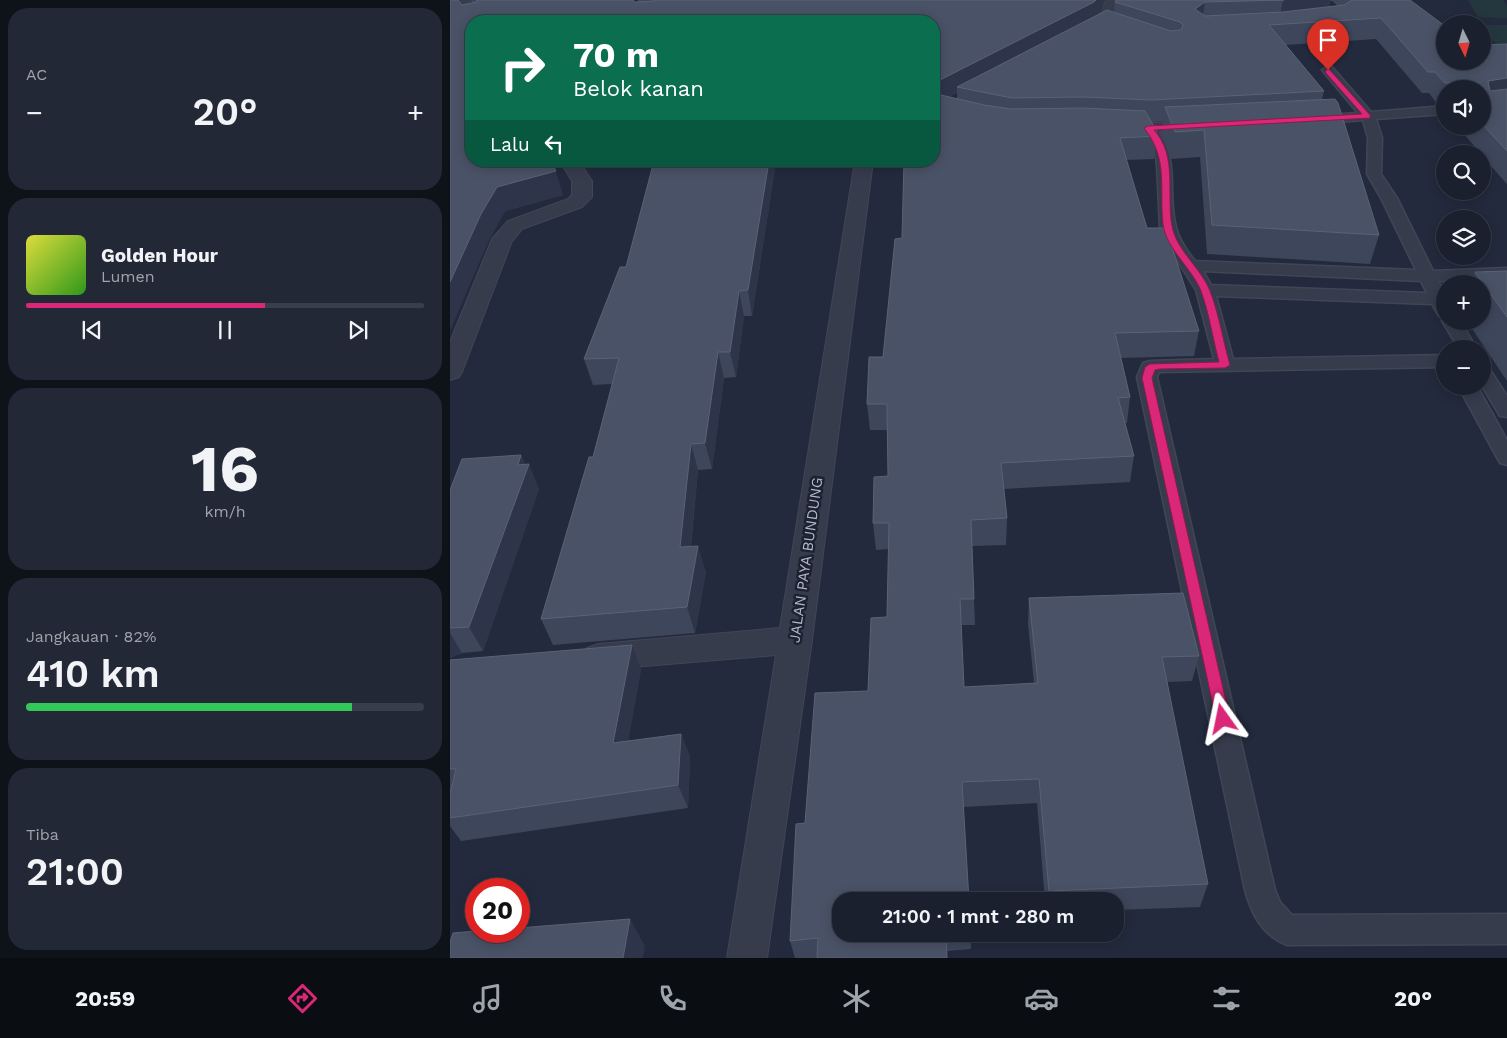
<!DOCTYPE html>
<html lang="id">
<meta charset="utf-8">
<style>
:root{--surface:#1a202e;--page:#232836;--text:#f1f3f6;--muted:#9fa3aa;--line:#383e4a;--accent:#db2777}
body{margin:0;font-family:"Work Sans",sans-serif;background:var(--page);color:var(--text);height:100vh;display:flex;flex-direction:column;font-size:19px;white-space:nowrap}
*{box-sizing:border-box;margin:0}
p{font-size:16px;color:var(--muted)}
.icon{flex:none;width:28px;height:28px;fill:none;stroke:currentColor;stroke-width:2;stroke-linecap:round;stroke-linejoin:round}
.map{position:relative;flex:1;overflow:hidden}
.drawer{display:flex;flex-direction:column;gap:8px;padding:8px;background:#0e1219;width:450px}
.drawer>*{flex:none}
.banner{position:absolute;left:15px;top:15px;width:475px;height:152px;border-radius:20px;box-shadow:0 2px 12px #0003,0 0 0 1px var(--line);background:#0b6e4f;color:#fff;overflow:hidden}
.needle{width:32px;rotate:175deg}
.buttons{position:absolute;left:986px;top:15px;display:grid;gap:10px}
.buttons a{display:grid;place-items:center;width:55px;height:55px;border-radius:50%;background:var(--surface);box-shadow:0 2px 12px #0003,0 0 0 1px var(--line);font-size:25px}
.speed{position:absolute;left:15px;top:878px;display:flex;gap:10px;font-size:25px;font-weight:700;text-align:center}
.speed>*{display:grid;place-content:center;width:65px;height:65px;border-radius:50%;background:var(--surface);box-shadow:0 2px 12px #0003,0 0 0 1px var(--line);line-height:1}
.speed .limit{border:8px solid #d22;background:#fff;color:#111}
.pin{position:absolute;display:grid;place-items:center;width:42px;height:42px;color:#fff;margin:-51px -21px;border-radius:50% 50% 50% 0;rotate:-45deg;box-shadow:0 0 5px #0007}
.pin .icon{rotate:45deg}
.me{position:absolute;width:55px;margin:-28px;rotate:348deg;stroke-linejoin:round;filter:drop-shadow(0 0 4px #0008)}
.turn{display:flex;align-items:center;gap:18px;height:105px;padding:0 25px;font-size:22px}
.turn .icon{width:65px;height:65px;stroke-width:2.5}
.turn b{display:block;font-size:35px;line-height:42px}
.then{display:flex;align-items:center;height:48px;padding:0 25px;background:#0003;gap:10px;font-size:19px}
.big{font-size:38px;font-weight:600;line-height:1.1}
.drawer .widget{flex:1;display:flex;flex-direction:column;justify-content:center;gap:8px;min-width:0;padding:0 18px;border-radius:20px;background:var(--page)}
.drawer .dial{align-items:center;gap:0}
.dial b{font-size:65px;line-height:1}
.song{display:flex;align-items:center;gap:15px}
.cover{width:60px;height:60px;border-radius:8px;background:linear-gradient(135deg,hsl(60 70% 55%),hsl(110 70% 35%))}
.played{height:5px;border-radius:2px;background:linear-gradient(90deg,var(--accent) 60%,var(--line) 60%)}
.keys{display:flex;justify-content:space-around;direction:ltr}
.heat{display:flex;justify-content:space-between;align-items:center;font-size:28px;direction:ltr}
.charge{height:8px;border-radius:4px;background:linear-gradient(90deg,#34c759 82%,var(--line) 0)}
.trip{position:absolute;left:382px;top:892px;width:292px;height:50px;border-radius:20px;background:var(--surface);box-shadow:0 2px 12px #0003,0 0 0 1px var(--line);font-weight:600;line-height:50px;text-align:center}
.tab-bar{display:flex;height:80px;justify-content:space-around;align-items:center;background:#0a0d12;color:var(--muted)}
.tab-bar .icon{width:35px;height:35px}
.tab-bar .selected{color:var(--accent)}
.tab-bar b{font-size:22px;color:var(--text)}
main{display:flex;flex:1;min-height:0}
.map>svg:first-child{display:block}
.green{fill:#25373e}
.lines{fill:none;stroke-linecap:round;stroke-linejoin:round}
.service-casing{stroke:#404656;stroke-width:3}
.minor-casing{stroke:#404656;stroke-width:2}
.service{fill:#373c4d;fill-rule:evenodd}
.minor{fill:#373c4d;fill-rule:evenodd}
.wall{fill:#3e465b;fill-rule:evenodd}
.shaded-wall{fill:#2e354a}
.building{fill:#4a5267;stroke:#5b6276}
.route{fill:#db2777;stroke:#8e194d}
.labels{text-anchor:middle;stroke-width:5;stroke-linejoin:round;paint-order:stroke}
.street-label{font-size:15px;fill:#b3b7c8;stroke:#1c2232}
</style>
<main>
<section class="drawer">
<div class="widget"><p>AC</p>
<div class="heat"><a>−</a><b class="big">20°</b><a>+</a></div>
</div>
<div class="widget">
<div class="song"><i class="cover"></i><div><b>Golden Hour</b><p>Lumen</p></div></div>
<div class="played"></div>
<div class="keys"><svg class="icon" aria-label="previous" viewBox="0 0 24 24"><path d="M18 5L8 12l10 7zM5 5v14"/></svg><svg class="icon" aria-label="pause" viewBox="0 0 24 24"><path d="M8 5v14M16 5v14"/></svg><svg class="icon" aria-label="next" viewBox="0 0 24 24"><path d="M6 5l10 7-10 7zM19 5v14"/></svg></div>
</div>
<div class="widget dial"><b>16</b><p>km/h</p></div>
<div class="widget"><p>Jangkauan · 82%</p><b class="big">410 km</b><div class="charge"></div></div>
<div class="widget"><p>Tiba</p><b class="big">21:00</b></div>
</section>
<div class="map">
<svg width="1057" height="958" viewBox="0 0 1057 958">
<rect width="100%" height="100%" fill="#232a3d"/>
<g class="green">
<polygon points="1018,0 1053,0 1057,6 1057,18 1028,17"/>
<polygon points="1033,25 1057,25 1057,51 1049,50"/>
</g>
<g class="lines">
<g class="service-casing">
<g id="service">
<path d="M878,66L882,67L921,112L995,106V114L926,119L932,138L931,174L947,198L983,271L1057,268V278L988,281L995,294V321H1010L1027,349H1009L992,321L995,317L989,316L982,304L766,296L783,359L995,355V367L709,372L707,377L825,890L830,902L842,915L1057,914V944L837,945C812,935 802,915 795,890L687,377L693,363L700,361L764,359L746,290L717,244L710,228L707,165L705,152L694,132L671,130L669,127L671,124L741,122L748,126L741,130L708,132C730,161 717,194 726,227C729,240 737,251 745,261L966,270L931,198L917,174L918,138L913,120L863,124L856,120L863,116L908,113L872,70ZM753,271L971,281L977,293L761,285Z"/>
<polygon points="1032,366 1039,368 1057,396 1057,417 1050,416 1032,386"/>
<polygon points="1008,386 1027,386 1057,440 1057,465 1050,463"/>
</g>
</g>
<g class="minor-casing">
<g id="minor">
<polygon points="4,0 18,0 32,21 21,21 20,24"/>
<path d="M656,0H670C668,17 647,43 628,38L625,35L628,32L651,14Z"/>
<polygon points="110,161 129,161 142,181 142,197 132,207 72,229 62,241 12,372 9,377 0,380 0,342 42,239 58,221 118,199 122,195 122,181"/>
<polygon points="405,161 423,161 362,640 317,958 277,958 326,655 148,670 137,666 132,657 137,648 148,644 330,628"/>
</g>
</g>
<use href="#service" class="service"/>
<use href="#minor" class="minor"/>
</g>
<g class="wall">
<path d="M20,0H183L185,2H189L187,0H654L652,11L650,14L664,12L665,2L666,0H960L995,61L1057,44V184L1032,156V154H1031L1007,126H1032V89H995V105H988L979,93H972L926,39L835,45L874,91L872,99L929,235L920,264L757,254L750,157L721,159L711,134L713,121L702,122L707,136L704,159L676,160L697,228L749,331L744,356L671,358L680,397L677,423H675L684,456L680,482L554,489L557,518L556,545L522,546L524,599L525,625H511L514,687L584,683L578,624L579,598L749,656L742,681L717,682L758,884L750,907L666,910V901H595L587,803L513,807L391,934H521V949L497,951V958H345L340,941L355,823L418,691L437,617L439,549L426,550L423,523L438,476L437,430H420L417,404L433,357L452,238L454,164L445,165V161H484V21H21L113,195L55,211L40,238L12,5L22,3ZM880,1H882L888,6L879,7ZM507,93V99L499,97Z"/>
<polygon points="204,161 330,161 329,167 325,168 302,316 294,316 286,377 274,378 262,469 248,470 241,546 256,572 245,633 103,645 91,619 143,457 162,384 143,385 134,359 176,267"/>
<polygon points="1057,271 1057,381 1017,321 1032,321 1032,284 1020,284 1025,272"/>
<polygon points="71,455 75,464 89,489 33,651 12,653 0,658 0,490"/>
<polygon points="0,660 191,669 178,741 231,734 240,757 238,808 11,841 0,826"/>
</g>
<g class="shaded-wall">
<polygon points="646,0 654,0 652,11 643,22 507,87 507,93 484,105 484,83"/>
<polygon points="833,0 880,0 877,14 829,20"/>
<polygon points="755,2 752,22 745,9"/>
<polygon points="1057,78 1057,99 1032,103 1038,81"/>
<polygon points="319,161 324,161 325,168 302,316 298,290"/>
<polygon points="106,171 113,195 55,211 40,238 0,331 0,282 31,214 47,187"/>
<polygon points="289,291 294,316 286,377 280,352"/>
<polygon points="268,352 274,378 262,469 255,443"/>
<polygon points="241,444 248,470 238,573 230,547"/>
<polygon points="71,455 77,470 79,464 89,489 33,651 19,627"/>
<polygon points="248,546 256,572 245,633 237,607"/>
<polygon points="0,633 12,653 0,658"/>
<polygon points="182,645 191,669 174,766 163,743"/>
<polygon points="231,734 240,757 238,808 228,785"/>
<polygon points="180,919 195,946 193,958 173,958"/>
</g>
<g class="building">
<polygon points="0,0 8,0 12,5 27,2 27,0 183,0 185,2 204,1 203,0 646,0 644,2 484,83 484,21 21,21 21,161 101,161 106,171 47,187 31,214 0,282"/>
<polygon points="666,0 834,0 755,2 745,9 755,16 833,12 894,5 902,0 960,0 995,26 995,61 1032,61 1032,45 1057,44 1057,78 1038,81 1040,91 1057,89 1057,151 1032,124 1032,89 1004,89 1003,83 995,83 985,72 978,72 931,18 819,25 874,91 701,100 633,97 562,98 507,87 657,10 721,31 731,30 733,25 730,22 665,2"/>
<polygon points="491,95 534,105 561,109 633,108 695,111 706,130 707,136 670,138 697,228 716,228 749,331 665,333 680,397 668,398 684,456 551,463 557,518 521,520 524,599 510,599 514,687 588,683 579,598 733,593 749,656 712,657 758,884 599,891 589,779 512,782 519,901 391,901 391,934 496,934 497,958 367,958 368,938 340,941 346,824 355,823 365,693 418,691 421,618 437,617 439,523 423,523 424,477 438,476 437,404 417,404 419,357 433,357 445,239 452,238 454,161 484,161 484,98"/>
<polygon points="885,99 888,103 929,235 762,225 754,130 725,132 715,107"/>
<polygon points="204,161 319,161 298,290 289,291 280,352 268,352 255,443 241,444 230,547 248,546 237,607 91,619 139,457 143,457 169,358 134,359 170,267 176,267"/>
<polygon points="1057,271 1057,317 1025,272"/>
<polygon points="71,455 68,465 79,464 19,627 0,628 0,490 12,459"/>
<polygon points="182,645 163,743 231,734 228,785 0,818 0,794 6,769 0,769 0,660"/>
<polygon points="180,919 173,958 0,958 0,942 3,933 26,931 69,931 69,928"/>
</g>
<path class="route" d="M878,68L920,115V118L704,130C728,156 716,194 722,226C726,250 751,268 760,291C769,314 773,341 780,365L775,368L709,369L705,370L702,378L780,719L778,723L773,725L768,723L766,719L692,378L695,367L700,364L769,362C763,339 759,313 751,291C742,268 716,249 713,224C709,189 719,159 694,128L698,126L912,114L875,72Z"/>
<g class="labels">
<g class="street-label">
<text transform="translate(356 560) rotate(-82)" y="5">JALAN PAYA BUNDUNG</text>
</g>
</g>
</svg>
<div class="buttons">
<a><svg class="needle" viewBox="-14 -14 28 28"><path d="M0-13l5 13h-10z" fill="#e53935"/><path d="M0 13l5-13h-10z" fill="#9fa3aa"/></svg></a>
<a><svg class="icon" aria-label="sound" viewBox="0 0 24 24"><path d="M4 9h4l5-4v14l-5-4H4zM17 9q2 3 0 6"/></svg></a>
<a><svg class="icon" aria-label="search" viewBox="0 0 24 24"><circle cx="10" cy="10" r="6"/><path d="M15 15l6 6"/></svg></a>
<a><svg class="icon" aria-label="layers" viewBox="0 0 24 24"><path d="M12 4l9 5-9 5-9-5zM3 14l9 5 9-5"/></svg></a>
<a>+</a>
<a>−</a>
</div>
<div class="speed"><div class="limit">20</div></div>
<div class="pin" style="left:878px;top:70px;background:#d93025"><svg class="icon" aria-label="arrive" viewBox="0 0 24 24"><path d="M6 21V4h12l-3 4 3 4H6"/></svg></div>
<svg class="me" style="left:773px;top:719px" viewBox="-20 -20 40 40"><path d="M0-17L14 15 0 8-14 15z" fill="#db2777" stroke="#fff" stroke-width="4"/></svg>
<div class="trip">21:00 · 1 mnt · 280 m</div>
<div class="banner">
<div class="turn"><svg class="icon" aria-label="right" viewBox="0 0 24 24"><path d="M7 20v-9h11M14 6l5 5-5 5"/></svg><div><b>70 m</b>Belok kanan</div></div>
<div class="then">Lalu<svg class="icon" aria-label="left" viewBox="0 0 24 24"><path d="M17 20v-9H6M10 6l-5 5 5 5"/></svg></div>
</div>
</div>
</main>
<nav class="tab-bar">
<b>20:59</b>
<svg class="icon selected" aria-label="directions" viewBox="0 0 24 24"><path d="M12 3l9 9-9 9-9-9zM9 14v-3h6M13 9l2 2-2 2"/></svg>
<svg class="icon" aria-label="music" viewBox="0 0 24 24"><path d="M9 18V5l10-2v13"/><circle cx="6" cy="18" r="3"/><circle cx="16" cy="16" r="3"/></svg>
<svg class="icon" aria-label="phone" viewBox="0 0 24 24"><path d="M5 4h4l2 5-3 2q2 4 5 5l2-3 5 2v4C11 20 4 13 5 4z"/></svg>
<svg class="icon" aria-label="climate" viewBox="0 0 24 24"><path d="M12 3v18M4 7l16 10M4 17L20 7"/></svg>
<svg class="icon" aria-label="car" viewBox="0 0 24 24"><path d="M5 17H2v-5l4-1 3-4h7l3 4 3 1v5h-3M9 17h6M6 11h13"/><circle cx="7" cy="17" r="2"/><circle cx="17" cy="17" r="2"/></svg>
<svg class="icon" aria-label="filters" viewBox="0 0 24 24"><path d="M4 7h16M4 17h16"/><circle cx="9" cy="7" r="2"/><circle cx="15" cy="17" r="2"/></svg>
<b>20°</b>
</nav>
